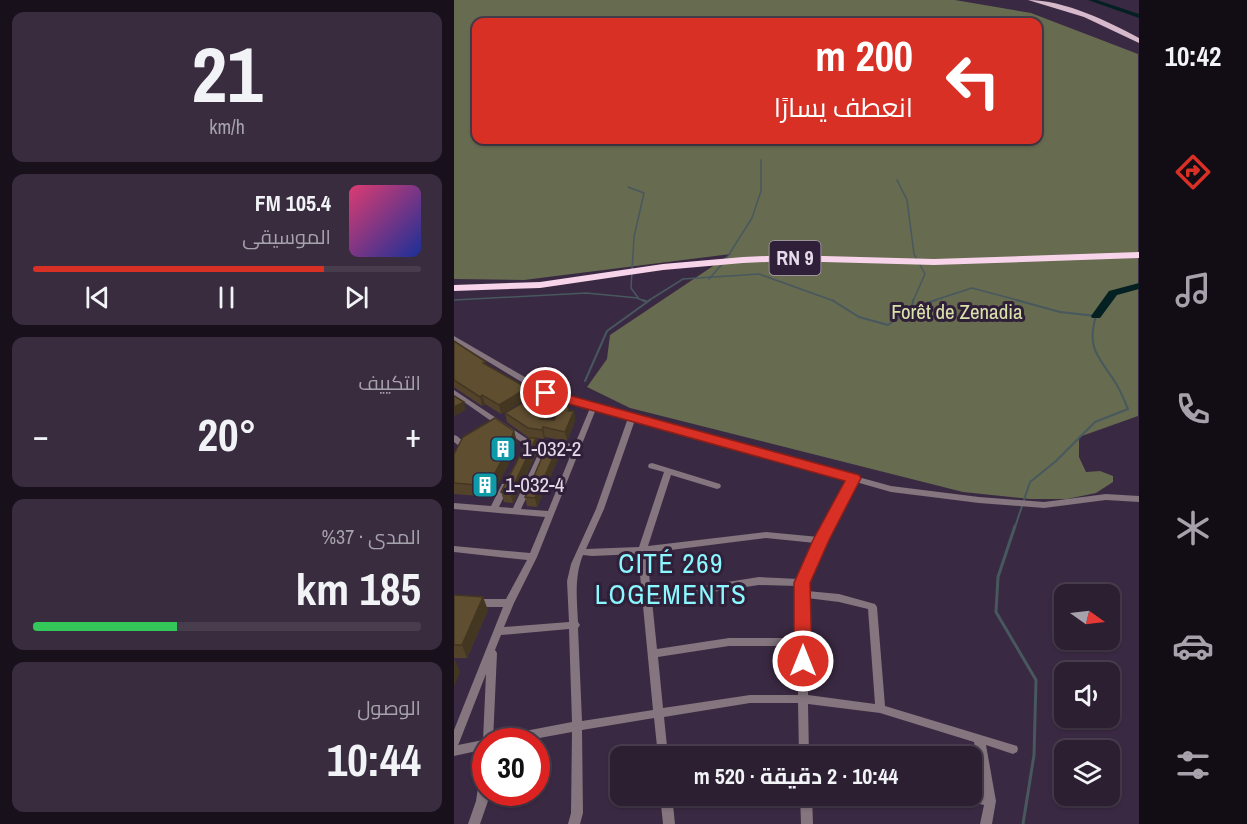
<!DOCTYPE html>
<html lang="ar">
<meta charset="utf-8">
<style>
:root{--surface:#2c1f32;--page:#382c3e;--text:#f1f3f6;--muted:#a6a2ac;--line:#483d4d;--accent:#d93025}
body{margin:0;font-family:"Archivo Narrow",Cairo,sans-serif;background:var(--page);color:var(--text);direction:rtl;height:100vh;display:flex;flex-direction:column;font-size:22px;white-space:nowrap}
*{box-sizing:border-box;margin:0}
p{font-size:20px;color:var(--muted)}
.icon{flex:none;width:33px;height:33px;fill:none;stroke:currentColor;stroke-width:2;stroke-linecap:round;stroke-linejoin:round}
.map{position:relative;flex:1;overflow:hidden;direction:ltr}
.details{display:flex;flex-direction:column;gap:12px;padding:12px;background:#18111c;width:454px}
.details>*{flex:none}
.banner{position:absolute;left:18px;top:18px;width:570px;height:126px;border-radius:12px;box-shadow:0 2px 4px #0004,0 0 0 2px var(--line);direction:rtl;background:#d93025;color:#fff;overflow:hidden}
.needle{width:39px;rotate:104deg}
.tools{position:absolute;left:600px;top:584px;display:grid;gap:12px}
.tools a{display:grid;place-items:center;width:66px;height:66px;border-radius:12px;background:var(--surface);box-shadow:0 2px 4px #0004,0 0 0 2px var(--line);font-size:30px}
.speed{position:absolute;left:18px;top:728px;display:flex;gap:12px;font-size:30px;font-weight:700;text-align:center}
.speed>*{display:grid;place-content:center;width:78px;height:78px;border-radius:50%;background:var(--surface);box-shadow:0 2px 4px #0004,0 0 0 2px var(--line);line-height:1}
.speed .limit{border:9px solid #d22;background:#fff;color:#111}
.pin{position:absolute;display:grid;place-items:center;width:51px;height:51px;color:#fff;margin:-26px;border:3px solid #fff;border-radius:50%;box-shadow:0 2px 6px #0007}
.me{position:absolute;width:66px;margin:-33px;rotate:0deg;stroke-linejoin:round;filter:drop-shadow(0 0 4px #0008)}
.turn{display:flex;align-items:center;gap:21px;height:126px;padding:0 30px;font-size:27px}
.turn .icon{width:78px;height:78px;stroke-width:2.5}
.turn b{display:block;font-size:42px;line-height:51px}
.big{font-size:45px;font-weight:700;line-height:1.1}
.details .widget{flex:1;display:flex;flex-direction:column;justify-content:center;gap:9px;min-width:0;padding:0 21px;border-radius:12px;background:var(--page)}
.details .dial{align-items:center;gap:0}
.dial b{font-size:78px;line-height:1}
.song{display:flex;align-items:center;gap:18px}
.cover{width:72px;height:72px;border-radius:9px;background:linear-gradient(135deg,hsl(340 70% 55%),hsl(230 70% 35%))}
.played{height:6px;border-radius:3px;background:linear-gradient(90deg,var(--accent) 75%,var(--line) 75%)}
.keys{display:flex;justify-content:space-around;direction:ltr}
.heat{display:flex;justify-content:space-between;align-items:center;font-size:33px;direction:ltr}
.charge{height:9px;border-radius:4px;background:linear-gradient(90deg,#34c759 37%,var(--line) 0)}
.trip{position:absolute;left:156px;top:746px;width:372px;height:60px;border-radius:12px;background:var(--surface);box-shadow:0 2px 4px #0004,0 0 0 2px var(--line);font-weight:700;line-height:60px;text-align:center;direction:rtl}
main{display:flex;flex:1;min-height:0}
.tabs{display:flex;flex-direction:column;width:108px;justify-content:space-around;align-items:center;background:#120c14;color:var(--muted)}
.tabs .icon{width:42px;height:42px}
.tabs .current{color:var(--accent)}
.tabs b{font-size:27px;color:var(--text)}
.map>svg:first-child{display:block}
.forest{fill:#676b4f;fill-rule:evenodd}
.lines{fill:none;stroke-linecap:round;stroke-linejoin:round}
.stream-far2{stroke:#48585f;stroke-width:1.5}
.stream-far1{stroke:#48585f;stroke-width:2}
.stream{stroke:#48585f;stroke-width:3}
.river{fill:#042023;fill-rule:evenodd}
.street{fill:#84757e;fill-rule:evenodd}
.primary{fill:#d7b9cc;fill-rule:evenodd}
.highway{fill:#f8d4ea;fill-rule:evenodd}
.wall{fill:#53432a;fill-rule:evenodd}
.shaded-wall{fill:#433722}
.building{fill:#604e31;stroke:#433722;stroke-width:1.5;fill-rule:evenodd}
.route{fill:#d93025;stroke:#8d1f18;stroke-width:1.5}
.labels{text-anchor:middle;stroke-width:6;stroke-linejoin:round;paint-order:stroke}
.shield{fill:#301f38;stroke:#afa3b5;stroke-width:1.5}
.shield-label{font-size:20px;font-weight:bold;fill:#e6dbeb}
.park-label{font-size:21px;fill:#d9e1aa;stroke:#301f38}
.poi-label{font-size:21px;fill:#e6dbeb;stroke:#301f38;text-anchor:start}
.near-neighbourhood-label{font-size:27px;letter-spacing:1.5px;fill:#8bf7ff;stroke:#301f38}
</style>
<main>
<nav class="tabs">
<b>10:42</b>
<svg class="icon current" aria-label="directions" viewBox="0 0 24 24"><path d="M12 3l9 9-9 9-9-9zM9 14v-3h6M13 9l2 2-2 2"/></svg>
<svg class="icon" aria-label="music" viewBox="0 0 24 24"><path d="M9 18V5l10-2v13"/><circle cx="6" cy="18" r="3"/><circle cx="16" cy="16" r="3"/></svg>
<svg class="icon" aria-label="phone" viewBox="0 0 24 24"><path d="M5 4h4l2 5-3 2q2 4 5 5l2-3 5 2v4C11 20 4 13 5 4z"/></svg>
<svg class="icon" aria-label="climate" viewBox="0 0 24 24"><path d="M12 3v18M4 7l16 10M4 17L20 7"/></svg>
<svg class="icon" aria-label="car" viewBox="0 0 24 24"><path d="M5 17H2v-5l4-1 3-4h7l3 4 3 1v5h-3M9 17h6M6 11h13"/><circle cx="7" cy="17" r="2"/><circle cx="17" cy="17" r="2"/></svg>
<svg class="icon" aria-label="filters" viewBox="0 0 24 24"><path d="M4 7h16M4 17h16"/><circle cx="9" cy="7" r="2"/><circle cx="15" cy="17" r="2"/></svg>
</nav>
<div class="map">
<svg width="685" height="824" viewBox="0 0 685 824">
<rect width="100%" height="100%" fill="#3a2942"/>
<path class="forest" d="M0,0H501L577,13L684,54V416L625,437V457L632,472L646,471L659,476V482L642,493L613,499H576L509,492L176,408L133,387L153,359L156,335L277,254L70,280L0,279ZM22,22H584V140H22Z"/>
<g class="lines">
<g class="stream-far2">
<polyline points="443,180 453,200 460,254 471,274 459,301"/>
<polyline points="174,187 190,193 180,237 177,288 185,299 192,301"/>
<polyline points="272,259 298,218 307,191 307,160"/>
<polyline points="255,279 269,263"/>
<polyline points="0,300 132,293 184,298"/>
<polyline points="194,301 229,279 305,274 380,301"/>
<polyline points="478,301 518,288 567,301"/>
</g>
<g class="stream-far1">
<polyline points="188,300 193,302"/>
<polyline points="378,300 405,317 434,325 458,308 482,300"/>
<polyline points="458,307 459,300"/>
<polyline points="131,381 153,331 196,300"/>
<path d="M561,527L576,482L602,461L641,422L674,409C670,400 667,391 661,382C645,357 632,348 642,316L606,312L562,300"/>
</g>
<polyline class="stream" points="561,526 544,577 542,612 582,680 580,755 569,824"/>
<g class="river">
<polygon points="634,0 643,0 685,14 685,18"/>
<polygon points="685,283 685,289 663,295 646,318 638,318 637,316 655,291"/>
</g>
<g class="street">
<path d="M0,336L95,391L177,414H182L183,416L437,486L525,497L590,502L652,494L685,496V502L652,500L590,508L525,503L437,492L402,482L371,540L353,583V591L385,594L421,604L423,607L431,706L563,746L564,749L563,752L559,754L532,745L542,801L538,824H526L530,805L502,799L500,795H518V792L529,794L520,742L426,713L354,704L355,756H345L344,703H296L210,717L214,756H204L200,718L128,730L129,813L126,824H114L117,813L118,732L69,741H40L41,738L45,736L118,722L115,629L47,635L41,650L43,653L39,741H32V749L0,756V730L49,607H22L19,606L17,603L19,600L22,599H52L73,560L0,552V546L76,553L91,517L0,509V503L37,506L48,484H54L55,486L45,507L59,508L88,446L70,444L0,395V390L75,440L121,444L136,408L89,395L0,341ZM142,409L174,418L142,509L117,564L113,581L115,622L50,627L60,603L83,557ZM181,420L395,480L365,537L312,532L194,546L217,475L263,489L266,488L267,486L266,484L198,463L195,464L194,466L195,468L210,472L185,547L132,549L150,509ZM96,447L119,449L94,511L67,509ZM312,538L361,543L345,579L305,577L197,594L193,553ZM184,554L199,710L128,721L124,628L126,625L124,622C123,600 120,577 129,555L138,556ZM305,585L343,586L344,638H275L203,649L198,601ZM353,598L385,602L414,609L421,704L354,695V645L355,642L353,639ZM275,646H344V695H296L209,708L204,657ZM32,674L29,740L4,745L5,743Z"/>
<polygon points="0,435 3,436 12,444 11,446 5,446 0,442"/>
<polygon points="32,762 32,792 35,792 34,801 26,824 14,824 22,801 27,767 28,763"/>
<polygon points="206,795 218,795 221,824 209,824"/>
<polygon points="346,795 358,795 359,824 347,824"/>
</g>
<path class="primary" d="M574,0C610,0 654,21 685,38V43L630,17Z"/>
<polygon class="highway" points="685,252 685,258 480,265 333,261 289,263 209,270 86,288 0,291 0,285 86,282 209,264 289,257 333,255 480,259"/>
</g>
<g class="wall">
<polygon points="0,341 32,365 75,397 47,414 31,404 28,406 0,387"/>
<path d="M112,396L114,405V407L116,411H120L121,421L113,441L91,437L90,439L82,438L85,448L59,503L50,502L47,492L75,438L53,422L51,413ZM94,415L102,416L100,420H92Z"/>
<polygon points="60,431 63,442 54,465 37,497 0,494 0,454"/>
<polygon points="108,450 83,507 73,506 71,497"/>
<polygon points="0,595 34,610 13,658 0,658"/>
</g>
<g class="shaded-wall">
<polygon points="73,388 75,397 47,414 45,405"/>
<polygon points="28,395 31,404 28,406 26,397"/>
<polygon points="112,396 114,405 110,415 108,406"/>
<polygon points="10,402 12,410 0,416 0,407"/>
<polygon points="92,406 94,415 89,427 91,437 90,439 86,419"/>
<polygon points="115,407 117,416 120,411 121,421 113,441 111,432"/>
<polygon points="60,431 63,442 54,465 37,497 34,486"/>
<polygon points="82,438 85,448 59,503 56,493"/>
<polygon points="106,442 108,450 83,507 81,498"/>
<polygon points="29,597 34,610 13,658 8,645"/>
<polygon points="1,659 6,672 0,687 0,661"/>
</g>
<g class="building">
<polygon points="0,341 32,362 29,363 73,388 45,405 28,395 26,397 0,380"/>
<path d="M89,391L112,396L108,406L115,407L114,411H120L111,432L89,427L88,430L74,428L51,413ZM92,406L107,407L100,420L86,419Z"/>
<polygon points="0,396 10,402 0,407"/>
<polygon points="41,418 60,431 51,454 34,486 0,483 0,454 9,437"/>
<polygon points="75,438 82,438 56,493 47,492"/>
<polygon points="95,441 106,442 81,498 71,497"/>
<polygon points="0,595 29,597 8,645 0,645"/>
</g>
<polygon class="route" points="92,389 405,475 407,478 375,540 356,583 358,661 355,666 349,668 343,666 340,661 340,583 359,540 391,481 87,396 85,393 87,390"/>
<defs>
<g id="building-square" transform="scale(1.35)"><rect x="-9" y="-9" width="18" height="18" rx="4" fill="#0f9aa8" stroke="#301f38"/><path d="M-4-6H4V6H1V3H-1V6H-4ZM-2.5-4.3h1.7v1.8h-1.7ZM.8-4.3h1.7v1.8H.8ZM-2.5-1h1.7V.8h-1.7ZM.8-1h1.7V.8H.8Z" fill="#fff"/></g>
</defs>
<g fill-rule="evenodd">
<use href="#building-square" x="49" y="449"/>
<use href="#building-square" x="31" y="485"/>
</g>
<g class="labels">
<rect class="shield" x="315.5" y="241" width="51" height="34" rx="4.5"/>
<g class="shield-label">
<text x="341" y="265">RN 9</text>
</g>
<g class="park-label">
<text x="503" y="319">Forêt de Zenadia</text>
</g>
<g class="poi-label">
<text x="68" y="456">1-032-2</text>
<text x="51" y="492">1-032-4</text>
</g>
<g class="near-neighbourhood-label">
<text x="217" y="573">CITÉ 269<tspan x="217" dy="31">LOGEMENTS</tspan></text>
</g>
</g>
</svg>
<div class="tools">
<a><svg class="needle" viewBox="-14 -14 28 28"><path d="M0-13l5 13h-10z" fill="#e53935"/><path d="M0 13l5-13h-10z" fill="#a6a2ac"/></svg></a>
<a><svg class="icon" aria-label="sound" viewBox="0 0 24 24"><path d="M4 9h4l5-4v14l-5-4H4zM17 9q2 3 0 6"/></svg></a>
<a><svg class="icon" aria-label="layers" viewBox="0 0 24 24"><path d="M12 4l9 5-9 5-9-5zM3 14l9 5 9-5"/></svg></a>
</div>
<div class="speed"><div class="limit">30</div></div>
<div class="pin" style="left:92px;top:393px;background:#d93025"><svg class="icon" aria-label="arrive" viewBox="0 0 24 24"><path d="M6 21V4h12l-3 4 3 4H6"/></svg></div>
<svg class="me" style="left:349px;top:661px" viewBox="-20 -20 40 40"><circle r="17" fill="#d93025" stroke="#fff" stroke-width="3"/><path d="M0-11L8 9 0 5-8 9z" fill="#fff"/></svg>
<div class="trip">10:44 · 2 دقيقة · 520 m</div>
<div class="banner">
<div class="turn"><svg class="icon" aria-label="left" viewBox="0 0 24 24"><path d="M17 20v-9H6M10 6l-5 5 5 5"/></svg><div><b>200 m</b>انعطف يسارًا</div></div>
</div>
</div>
<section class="details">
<div class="widget dial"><b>21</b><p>km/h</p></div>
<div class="widget">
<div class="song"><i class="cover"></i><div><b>105.4 FM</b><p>الموسيقى</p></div></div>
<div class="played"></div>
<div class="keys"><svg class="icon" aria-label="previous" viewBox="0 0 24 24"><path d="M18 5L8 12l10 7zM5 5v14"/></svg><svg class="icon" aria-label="pause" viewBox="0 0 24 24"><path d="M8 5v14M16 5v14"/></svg><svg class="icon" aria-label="next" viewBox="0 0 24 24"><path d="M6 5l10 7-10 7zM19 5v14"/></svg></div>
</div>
<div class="widget"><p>التكييف</p>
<div class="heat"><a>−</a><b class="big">20°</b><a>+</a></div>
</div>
<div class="widget"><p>المدى · 37%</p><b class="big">185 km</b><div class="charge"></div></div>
<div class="widget"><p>الوصول</p><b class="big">10:44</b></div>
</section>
</main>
